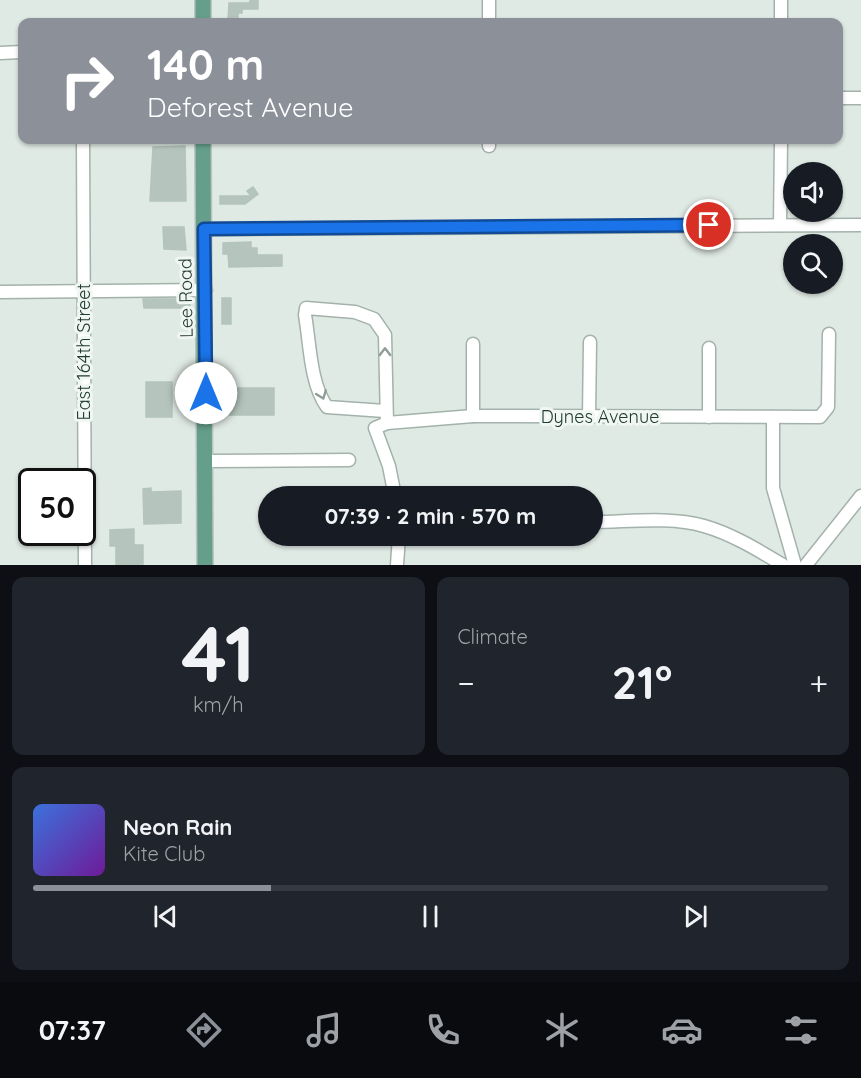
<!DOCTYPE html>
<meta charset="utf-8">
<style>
:root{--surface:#171b24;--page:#20242c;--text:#f1f3f6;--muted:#9ea1a6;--line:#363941;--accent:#8c9099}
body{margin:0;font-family:Quicksand,sans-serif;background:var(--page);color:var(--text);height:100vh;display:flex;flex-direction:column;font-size:22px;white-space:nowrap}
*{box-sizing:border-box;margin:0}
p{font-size:20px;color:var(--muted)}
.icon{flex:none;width:33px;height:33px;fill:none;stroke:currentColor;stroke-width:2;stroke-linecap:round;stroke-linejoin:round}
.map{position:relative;height:565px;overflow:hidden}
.side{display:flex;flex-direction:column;gap:12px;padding:12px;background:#0d0f14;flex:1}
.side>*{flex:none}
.banner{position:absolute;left:18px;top:18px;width:825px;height:126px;border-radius:12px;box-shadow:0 2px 4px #0004;background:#8c9099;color:#fff;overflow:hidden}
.controls{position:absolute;left:783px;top:162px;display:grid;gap:12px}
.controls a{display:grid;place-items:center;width:60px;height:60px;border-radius:50%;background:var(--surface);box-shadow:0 2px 4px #0004;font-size:30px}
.speed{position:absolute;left:18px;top:468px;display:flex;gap:12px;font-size:30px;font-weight:700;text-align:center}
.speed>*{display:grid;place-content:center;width:78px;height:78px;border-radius:50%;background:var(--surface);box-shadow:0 2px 4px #0004;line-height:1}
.speed .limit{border:3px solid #111;border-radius:9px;background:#fff;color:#111}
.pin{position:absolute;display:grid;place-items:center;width:51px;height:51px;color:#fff;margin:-26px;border:3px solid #fff;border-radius:50%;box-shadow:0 2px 6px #0007}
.me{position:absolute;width:66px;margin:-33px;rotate:0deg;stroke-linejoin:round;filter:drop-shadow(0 0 4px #0008)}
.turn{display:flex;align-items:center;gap:21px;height:126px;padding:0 30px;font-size:27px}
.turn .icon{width:78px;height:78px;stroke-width:2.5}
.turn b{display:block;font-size:42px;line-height:51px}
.big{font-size:45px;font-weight:800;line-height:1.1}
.side .tile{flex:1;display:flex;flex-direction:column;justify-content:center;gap:9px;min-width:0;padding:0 21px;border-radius:12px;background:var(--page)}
.side .dial{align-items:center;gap:0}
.dial b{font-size:78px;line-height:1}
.song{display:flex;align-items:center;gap:18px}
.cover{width:72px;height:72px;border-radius:9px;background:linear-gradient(135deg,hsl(220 70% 55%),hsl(280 70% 35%))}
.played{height:6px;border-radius:3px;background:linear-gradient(90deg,var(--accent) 30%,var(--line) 30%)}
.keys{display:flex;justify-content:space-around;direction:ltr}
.heat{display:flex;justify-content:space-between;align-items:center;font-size:33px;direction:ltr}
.side .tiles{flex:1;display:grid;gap:12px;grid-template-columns:1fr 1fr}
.tile:last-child{grid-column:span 2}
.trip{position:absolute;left:258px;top:486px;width:345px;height:60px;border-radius:30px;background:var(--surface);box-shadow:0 2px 4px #0004;font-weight:800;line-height:60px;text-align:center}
.tabs{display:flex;height:96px;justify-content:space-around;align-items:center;background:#090b0e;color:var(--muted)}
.tabs .icon{width:42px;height:42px}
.tabs .current{color:var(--accent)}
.tabs b{font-size:27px;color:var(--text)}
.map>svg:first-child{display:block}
.building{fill:#b5c5bd;stroke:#b2c4bb;stroke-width:1.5}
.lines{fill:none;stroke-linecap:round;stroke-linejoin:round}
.minor-casing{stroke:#a3b2ab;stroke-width:15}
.major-casing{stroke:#bcc4c1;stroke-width:18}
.minor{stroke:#fff;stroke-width:12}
.major{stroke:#659f8b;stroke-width:15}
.oneway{stroke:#909c98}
.route-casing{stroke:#114b97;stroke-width:15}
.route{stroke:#1a73e8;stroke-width:10}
.labels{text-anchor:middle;stroke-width:6;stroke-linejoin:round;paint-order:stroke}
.street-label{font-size:18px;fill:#213a31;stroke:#f0f7f3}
</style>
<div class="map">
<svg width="861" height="565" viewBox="0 0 861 565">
<rect width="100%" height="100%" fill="#e0eae4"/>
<g class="building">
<polygon points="250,0 258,0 258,9 242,9 242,13 238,13 238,22 228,21 229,3 250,3"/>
<polygon points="185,146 186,201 150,201 153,147"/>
<polygon points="253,187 258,194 245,204 220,204 220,196 251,196 247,191"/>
<polygon points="163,227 184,227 186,250 164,249"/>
<polygon points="251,242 251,248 257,248 257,255 282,255 282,266 229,267 228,254 223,254 223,243"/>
<rect x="222" y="298" width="9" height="26"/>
<polygon points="143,299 190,299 190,308 144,308"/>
<rect x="146" y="382" width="26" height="35"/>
<rect x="227" y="388" width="47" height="27"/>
<polygon points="151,488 151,492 181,491 181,523 144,524 143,489"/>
<polygon points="134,529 134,545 143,545 143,564 116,565 116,546 110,546 110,530"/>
</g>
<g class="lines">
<g class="minor-casing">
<g id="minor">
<polyline points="489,0 489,22"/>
<polyline points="781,0 781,22"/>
<polyline points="0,53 22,52"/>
<polyline points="838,98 861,98"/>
<polyline points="83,140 85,565"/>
<polyline points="489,146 489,140"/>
<polyline points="780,225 781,140"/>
<polyline points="204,229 861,225"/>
<polyline points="0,292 206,290"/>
<polyline points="473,344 473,416"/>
<path d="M385,411L327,407C310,384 310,343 305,315L306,308L355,312L374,319L385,335L387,423"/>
<polyline points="589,417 590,342"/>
<polyline points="709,417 709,348"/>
<polyline points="773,417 773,488 795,565"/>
<polyline points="205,461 349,460"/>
<polyline points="395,496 389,466 375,428 387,423 473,416 820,417 828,407 829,334"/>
<path d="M592,522C628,522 669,516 704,526C732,534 758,550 783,565"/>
<polyline points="397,565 399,536"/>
<polyline points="806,565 861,496"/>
</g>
</g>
<g class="major-casing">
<g id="major">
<polyline points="203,0 203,22"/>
<polyline points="203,140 205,565"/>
</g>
</g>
<use href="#minor" class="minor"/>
<use href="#major" class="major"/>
</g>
<defs><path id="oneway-chevron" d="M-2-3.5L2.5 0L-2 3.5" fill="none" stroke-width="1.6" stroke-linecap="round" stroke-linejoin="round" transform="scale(1.5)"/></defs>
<g class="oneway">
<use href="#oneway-chevron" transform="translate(385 352) rotate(-90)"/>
<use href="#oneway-chevron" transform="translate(322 395) rotate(69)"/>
</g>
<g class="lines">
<g class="route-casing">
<polyline id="route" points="206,393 204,229 709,225"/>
</g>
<use href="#route" class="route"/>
</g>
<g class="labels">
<g class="street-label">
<text transform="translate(186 298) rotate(-91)" y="6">Lee Road</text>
<text transform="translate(84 352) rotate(-90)" y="6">East 164th Street</text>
<text x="600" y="423">Dynes Avenue</text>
</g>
</g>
</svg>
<div class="controls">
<a><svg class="icon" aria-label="sound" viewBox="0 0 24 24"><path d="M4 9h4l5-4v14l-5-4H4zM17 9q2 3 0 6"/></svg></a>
<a><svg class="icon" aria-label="search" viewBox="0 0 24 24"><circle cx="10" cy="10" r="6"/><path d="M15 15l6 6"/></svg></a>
</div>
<div class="speed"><div class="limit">50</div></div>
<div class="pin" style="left:709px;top:225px;background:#d93025"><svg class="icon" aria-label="arrive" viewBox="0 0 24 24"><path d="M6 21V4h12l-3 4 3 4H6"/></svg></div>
<svg class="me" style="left:206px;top:393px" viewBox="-20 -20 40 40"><circle r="19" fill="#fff"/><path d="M0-13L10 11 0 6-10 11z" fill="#1a73e8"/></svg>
<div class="trip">07:39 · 2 min · 570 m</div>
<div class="banner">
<div class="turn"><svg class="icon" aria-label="right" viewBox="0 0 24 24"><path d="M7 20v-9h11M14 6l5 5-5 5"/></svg><div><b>140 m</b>Deforest Avenue</div></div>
</div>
</div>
<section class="side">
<div class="tiles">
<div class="tile dial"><b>41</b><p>km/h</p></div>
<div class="tile"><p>Climate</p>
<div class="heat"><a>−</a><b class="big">21°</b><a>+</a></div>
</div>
<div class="tile">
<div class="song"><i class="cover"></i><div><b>Neon Rain</b><p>Kite Club</p></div></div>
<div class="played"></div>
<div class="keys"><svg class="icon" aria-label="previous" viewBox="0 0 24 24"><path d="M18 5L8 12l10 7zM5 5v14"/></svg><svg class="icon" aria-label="pause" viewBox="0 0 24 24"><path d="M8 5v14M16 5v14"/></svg><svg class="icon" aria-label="next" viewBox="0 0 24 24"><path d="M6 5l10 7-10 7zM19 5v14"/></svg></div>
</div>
</div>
</section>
<nav class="tabs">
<b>07:37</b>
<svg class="icon current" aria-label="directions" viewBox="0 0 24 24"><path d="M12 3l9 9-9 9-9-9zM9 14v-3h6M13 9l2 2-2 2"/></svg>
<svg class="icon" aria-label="music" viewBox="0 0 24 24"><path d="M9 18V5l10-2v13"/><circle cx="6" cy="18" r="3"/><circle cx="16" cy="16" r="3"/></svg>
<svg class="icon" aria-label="phone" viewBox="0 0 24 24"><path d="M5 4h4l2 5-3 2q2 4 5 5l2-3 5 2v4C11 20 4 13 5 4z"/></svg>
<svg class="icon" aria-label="climate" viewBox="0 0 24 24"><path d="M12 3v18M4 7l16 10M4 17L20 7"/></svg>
<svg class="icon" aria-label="car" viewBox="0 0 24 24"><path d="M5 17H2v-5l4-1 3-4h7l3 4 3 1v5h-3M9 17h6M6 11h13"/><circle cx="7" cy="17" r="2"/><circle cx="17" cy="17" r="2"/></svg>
<svg class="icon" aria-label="filters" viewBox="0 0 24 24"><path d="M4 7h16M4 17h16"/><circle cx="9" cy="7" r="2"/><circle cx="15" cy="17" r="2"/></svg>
</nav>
